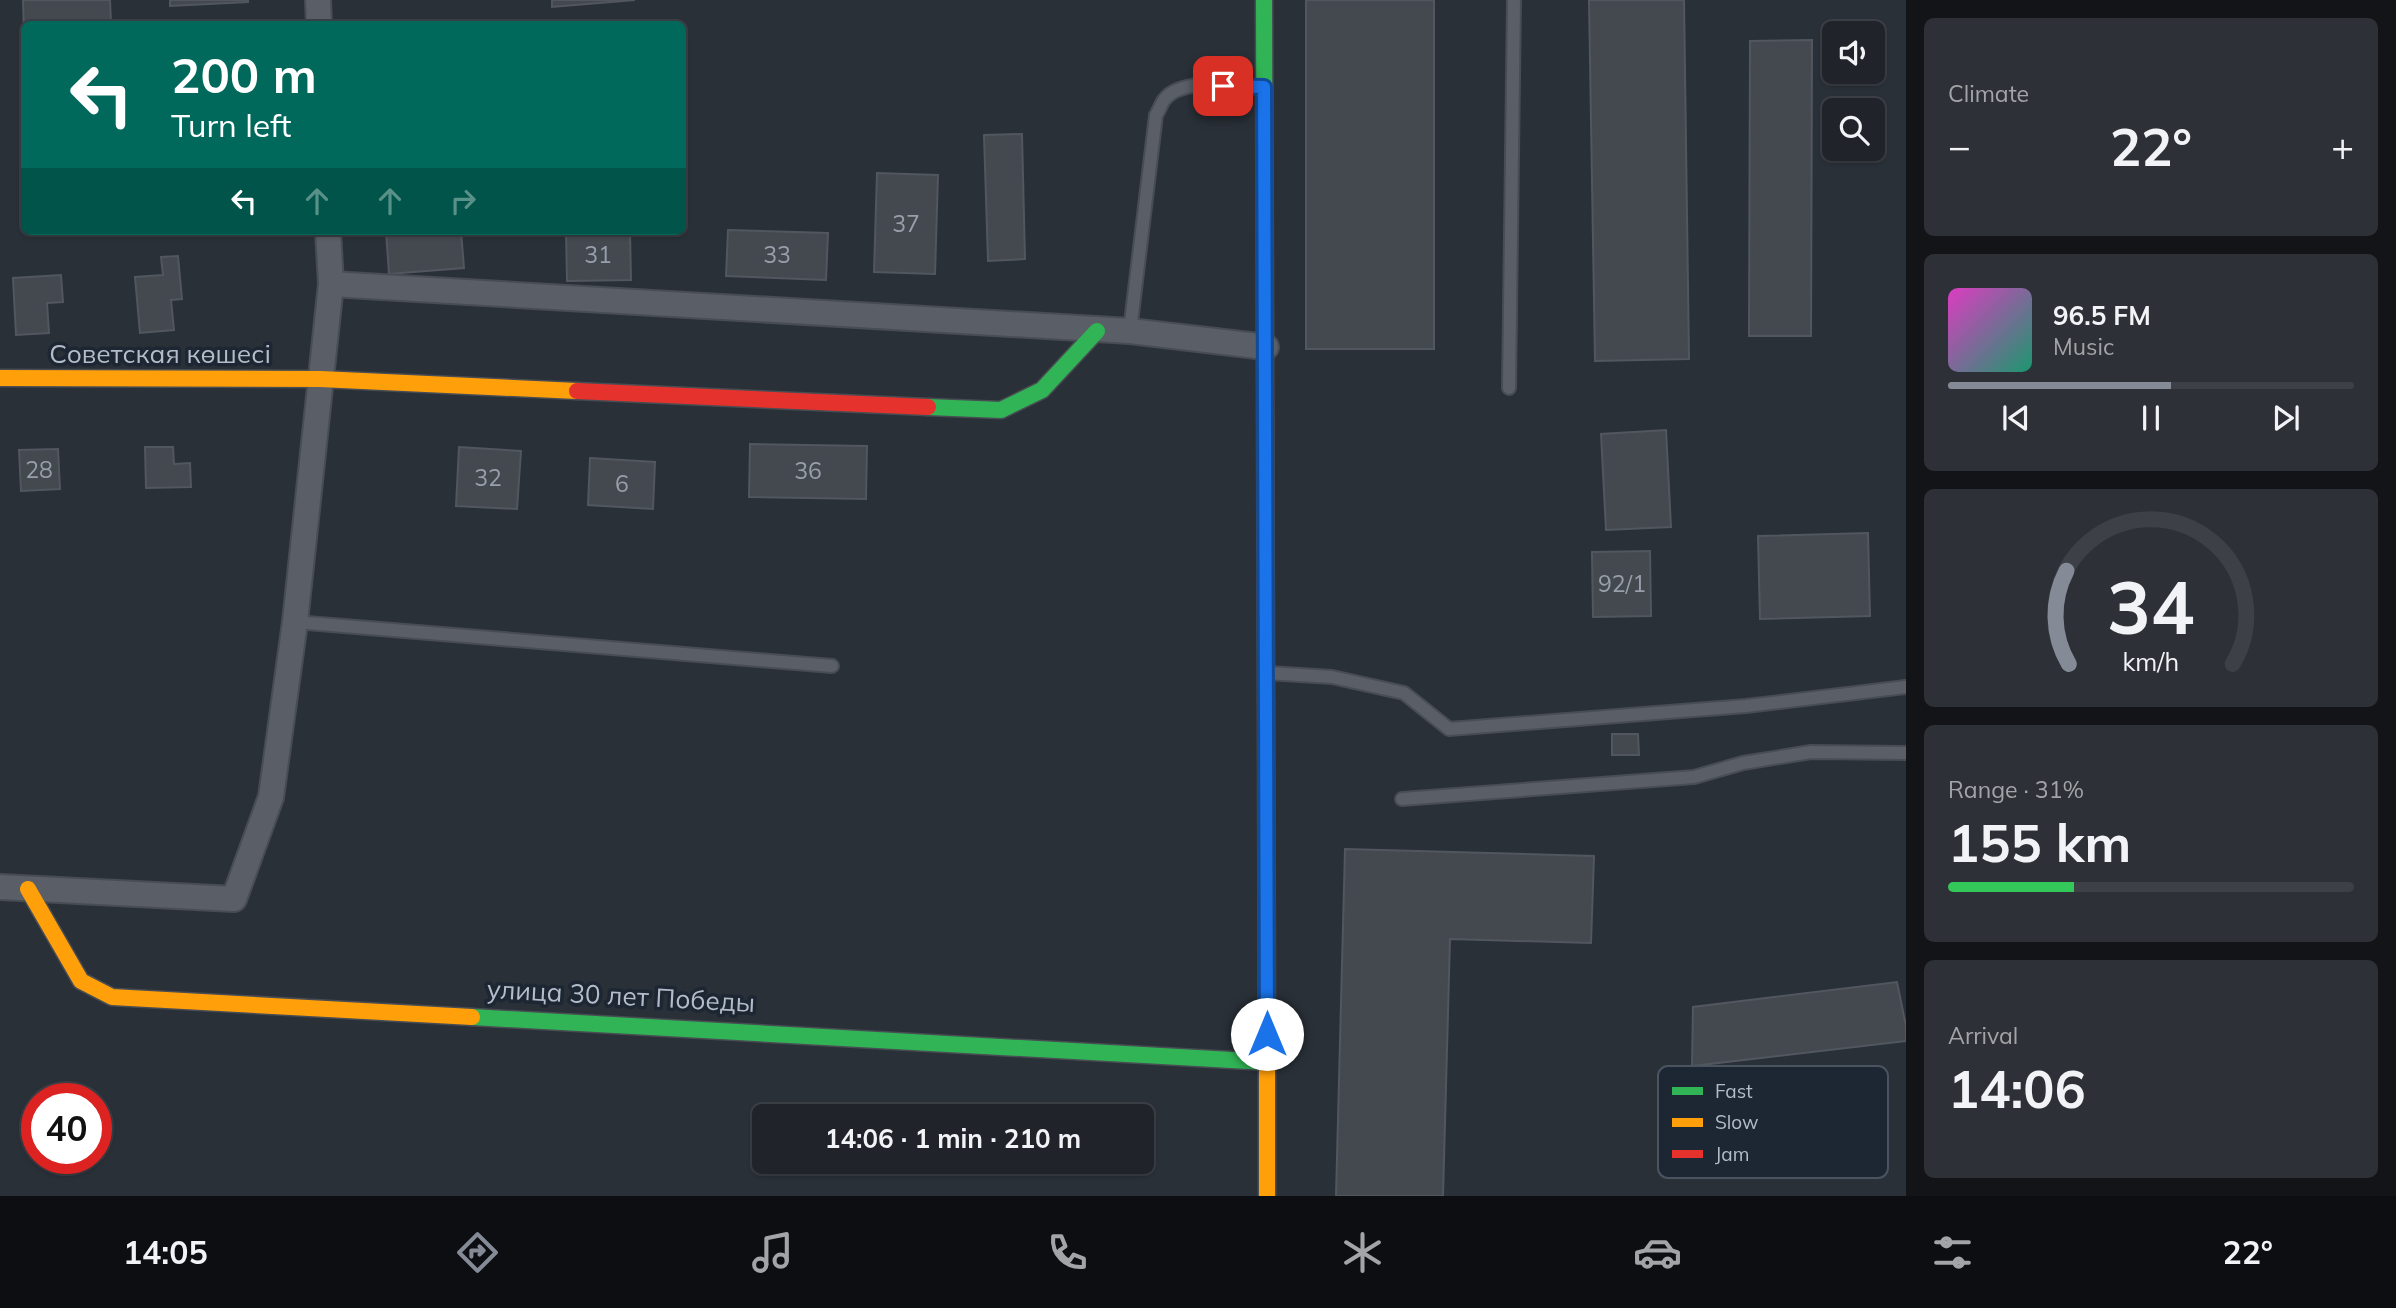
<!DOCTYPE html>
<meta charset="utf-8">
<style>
:root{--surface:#20242a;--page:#2d3036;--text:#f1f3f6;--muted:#a2a4a8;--line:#3d4147;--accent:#848b96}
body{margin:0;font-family:Mulish,sans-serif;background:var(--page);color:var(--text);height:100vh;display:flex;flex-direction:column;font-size:26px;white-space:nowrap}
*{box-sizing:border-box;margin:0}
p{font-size:23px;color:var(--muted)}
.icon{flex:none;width:38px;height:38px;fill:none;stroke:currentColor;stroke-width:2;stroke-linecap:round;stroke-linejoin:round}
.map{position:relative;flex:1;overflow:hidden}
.side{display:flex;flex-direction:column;gap:18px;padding:18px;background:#121417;width:490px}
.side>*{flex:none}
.guide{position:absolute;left:21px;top:21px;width:665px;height:214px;border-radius:10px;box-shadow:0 2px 5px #0004,0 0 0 2px var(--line);background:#00695c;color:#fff;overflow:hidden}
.fabs{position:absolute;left:1822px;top:21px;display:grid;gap:14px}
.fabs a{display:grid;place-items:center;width:63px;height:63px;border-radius:10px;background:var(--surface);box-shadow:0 2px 5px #0004,0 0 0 2px var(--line);font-size:35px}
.speed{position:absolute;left:21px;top:1083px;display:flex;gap:14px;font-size:35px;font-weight:700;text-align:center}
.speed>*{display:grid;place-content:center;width:91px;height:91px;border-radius:50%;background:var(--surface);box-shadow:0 2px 5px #0004,0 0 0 2px var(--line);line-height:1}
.speed .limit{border:10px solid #d22;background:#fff;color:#111}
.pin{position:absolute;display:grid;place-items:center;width:60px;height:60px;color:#fff;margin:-30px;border-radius:14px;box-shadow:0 4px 10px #0006}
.me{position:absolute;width:77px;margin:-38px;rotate:0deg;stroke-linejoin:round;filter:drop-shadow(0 0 5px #0008)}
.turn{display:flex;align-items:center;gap:24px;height:147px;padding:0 35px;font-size:32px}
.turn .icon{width:91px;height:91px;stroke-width:2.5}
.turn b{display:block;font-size:49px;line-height:60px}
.lanes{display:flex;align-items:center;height:66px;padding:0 35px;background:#0003;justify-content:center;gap:35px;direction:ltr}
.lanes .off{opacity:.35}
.big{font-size:52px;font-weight:700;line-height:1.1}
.side .tile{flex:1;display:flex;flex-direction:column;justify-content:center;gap:10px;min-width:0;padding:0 24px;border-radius:10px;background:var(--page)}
.side .dial{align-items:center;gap:0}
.dial svg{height:182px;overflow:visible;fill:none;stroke:var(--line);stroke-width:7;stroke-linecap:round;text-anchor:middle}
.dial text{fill:var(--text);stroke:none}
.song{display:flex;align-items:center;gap:21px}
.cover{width:84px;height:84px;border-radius:10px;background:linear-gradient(135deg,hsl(310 70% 55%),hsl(160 70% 35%))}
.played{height:7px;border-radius:4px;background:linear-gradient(90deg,var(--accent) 55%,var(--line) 55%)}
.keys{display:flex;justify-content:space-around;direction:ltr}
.heat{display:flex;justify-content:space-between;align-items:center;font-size:38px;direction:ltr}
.charge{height:10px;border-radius:5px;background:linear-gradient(90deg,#34c759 31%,var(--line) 0)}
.trip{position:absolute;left:752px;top:1104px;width:402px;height:70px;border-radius:10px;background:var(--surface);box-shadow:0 2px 5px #0004,0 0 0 2px var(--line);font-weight:700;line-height:70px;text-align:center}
.tabs{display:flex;height:112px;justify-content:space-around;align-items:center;background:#0d0e11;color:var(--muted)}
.tabs .icon{width:49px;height:49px}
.tabs .selected{color:var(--accent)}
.tabs b{font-size:32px;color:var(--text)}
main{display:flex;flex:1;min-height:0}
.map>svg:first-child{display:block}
.building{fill:#444950;stroke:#52575f;stroke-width:2}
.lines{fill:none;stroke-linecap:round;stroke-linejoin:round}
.lane-casing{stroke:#484c53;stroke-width:16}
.street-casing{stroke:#484c53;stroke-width:28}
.fast-casing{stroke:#484c53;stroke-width:19}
.slow-casing{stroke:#484c53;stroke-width:19}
.jam-casing{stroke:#484c53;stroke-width:19}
.lane{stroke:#5a5e66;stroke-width:12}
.street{stroke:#5a5e66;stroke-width:24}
.fast{stroke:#30b455;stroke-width:16}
.slow{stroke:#ff9f0a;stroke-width:16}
.jam{stroke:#e5322d;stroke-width:16}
.route-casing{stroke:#114b97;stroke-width:18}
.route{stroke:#1a73e8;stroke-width:12}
.labels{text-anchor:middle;stroke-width:7;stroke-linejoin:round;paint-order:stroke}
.number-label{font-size:23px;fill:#989fab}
.street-label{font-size:26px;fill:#b4bcc9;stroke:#1d2633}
.key{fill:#1d2633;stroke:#4a5360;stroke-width:2}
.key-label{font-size:19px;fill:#b4bcc9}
</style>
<main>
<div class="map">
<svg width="1906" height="1196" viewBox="0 0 1906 1196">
<rect width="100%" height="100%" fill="#2a3038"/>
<g class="building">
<polygon points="23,0 110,0 111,24 24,24 24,36"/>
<polygon points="170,0 248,0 248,2 170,6"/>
<polygon points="552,0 635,0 552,7"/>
<rect x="1306" y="0" width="128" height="349"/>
<polygon points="1589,0 1684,0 1689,359 1595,361"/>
<polygon points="1812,40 1811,336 1749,336 1750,41"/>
<polygon points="1022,134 1025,259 988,261 984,135"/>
<polygon points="877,173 938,175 935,274 874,272"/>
<polygon points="728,230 828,233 826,280 726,276"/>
<polygon points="386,231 461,231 464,268 389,274"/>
<polygon points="566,231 630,231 631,280 567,281"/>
<polygon points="178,256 182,299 171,300 174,330 140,333 135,277 163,275 161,257"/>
<polygon points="61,275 63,302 47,303 49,333 16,335 13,278"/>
<polygon points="1666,430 1671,527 1606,530 1601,434"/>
<polygon points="750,444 867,446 866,499 749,497"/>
<polygon points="145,447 173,447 174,464 190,463 191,487 146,488"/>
<polygon points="459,447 521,451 517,509 456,506"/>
<polygon points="58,449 60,489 21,491 19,450"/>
<polygon points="590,458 655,462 653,509 588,505"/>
<polygon points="1868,533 1870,616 1760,619 1758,536"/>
<polygon points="1650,551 1651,616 1593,617 1592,552"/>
<polygon points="1612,734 1638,734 1639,755 1612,755"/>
<polygon points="1345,849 1594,856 1591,943 1450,939 1443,1196 1336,1196"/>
<polygon points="1897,982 1906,1026 1906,1041 1692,1066 1693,1007"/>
</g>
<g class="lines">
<g class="lane-casing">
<g id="lane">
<path d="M1130,331L1156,115C1159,111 1161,104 1164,100C1181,77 1235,86 1261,87"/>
<polyline points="1509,388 1514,0"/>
<polyline points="295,622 832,666"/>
<polyline points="1268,673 1332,677 1404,693 1449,729 1746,706 1906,687"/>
<polyline points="1402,799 1694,777 1743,763 1811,752 1906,753"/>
</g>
</g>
<g class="street-casing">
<g id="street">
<polyline points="318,0 319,24"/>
<polyline points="331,284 1130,331 1266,347"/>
<polyline points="0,887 234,899 271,797 295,622 331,284 328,231"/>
</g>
</g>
<g class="fast-casing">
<g id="fast">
<polyline points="1264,0 1266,702"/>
<polyline points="928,407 1001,410 1042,390 1097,331"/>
<polyline points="472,1017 1267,1062"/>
</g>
</g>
<g class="slow-casing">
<g id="slow">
<polyline points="0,378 320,379 577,391"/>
<polyline points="28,889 81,981 112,997 472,1017"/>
<polyline points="1267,1050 1267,1196"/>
</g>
</g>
<g class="jam-casing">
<g id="jam">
<polyline points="577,391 928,407"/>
<polyline points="1266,702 1267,1050"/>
</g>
</g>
<use href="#lane" class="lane"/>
<use href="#street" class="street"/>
<use href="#fast" class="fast"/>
<use href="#slow" class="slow"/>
<use href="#jam" class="jam"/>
</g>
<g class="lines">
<g class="route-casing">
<polyline id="route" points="1223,86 1264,87 1267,1034"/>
</g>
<use href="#route" class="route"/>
</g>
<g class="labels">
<g class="number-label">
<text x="906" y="232">37</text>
<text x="598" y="263">31</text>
<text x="777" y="263">33</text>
<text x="39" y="478">28</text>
<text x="808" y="479">36</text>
<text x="488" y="486">32</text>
<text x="622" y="492">6</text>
<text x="1622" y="592">92/1</text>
</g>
<g class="street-label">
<text x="160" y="363">Советская көшесі</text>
<text transform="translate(621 996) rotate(3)" y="9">улица 30 лет Победы</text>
</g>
</g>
<rect x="1658" y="1066" width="230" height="112" rx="10" class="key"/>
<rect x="1672" y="1087" width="31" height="8" fill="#30b455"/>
<rect x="1672" y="1118" width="31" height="9" fill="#ff9f0a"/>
<rect x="1672" y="1150" width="31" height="8" fill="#e5322d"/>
<g class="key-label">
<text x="1715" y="1098">Fast</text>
<text x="1715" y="1129">Slow</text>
<text x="1715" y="1161">Jam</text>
</g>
</svg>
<div class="fabs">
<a><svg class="icon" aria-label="sound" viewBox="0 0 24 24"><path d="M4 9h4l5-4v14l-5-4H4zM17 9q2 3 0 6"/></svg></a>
<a><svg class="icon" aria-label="search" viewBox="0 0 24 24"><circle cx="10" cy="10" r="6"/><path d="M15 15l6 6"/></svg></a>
</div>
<div class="speed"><div class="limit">40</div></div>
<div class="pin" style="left:1223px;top:86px;background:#d93025"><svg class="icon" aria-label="arrive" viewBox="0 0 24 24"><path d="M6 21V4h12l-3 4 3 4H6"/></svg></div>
<svg class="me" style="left:1267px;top:1034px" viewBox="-20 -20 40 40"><circle r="19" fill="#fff"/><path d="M0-13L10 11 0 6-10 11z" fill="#1a73e8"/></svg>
<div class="trip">14:06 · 1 min · 210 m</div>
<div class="guide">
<div class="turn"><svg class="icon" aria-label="left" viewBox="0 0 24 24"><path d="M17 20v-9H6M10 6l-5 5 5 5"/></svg><div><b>200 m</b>Turn left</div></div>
<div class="lanes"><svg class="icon" aria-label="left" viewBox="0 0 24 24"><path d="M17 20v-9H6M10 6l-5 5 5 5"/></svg><svg class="icon off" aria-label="ahead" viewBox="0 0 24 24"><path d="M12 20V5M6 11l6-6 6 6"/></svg><svg class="icon off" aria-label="ahead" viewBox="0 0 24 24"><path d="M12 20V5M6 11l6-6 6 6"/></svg><svg class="icon off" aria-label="right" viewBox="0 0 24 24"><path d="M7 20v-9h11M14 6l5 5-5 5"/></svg></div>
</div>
</div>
<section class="side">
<div class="tile"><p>Climate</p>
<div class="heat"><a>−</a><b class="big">22°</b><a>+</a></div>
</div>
<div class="tile">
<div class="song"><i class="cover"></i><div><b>96.5 FM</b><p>Music</p></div></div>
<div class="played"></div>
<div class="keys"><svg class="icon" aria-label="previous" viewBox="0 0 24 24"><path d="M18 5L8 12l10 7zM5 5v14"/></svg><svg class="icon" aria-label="pause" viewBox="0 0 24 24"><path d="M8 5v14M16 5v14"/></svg><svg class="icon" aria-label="next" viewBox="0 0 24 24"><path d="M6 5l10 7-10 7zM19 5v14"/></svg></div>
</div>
<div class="tile dial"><svg viewBox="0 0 100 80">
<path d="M14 69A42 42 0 1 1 86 69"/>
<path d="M14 69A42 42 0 0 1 13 28" stroke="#848b96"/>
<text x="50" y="56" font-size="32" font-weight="700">34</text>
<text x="50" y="72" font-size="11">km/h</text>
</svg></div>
<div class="tile"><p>Range · 31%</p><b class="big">155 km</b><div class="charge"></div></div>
<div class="tile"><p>Arrival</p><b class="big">14:06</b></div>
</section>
</main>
<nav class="tabs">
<b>14:05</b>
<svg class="icon selected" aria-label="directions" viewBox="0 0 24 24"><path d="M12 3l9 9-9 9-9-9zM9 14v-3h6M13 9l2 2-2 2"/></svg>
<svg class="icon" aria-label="music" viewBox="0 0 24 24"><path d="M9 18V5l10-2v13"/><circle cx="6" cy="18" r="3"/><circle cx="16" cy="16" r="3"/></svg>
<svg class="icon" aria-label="phone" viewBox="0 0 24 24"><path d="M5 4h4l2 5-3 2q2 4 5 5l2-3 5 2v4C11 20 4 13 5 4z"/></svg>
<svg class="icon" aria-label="climate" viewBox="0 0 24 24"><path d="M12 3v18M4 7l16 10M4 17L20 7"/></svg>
<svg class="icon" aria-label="car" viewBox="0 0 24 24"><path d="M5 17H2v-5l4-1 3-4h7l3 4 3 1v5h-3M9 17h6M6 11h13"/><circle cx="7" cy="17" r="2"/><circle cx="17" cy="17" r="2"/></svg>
<svg class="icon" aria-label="filters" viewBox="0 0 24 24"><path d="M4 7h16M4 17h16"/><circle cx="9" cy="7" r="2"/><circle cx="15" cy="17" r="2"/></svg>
<b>22°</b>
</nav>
